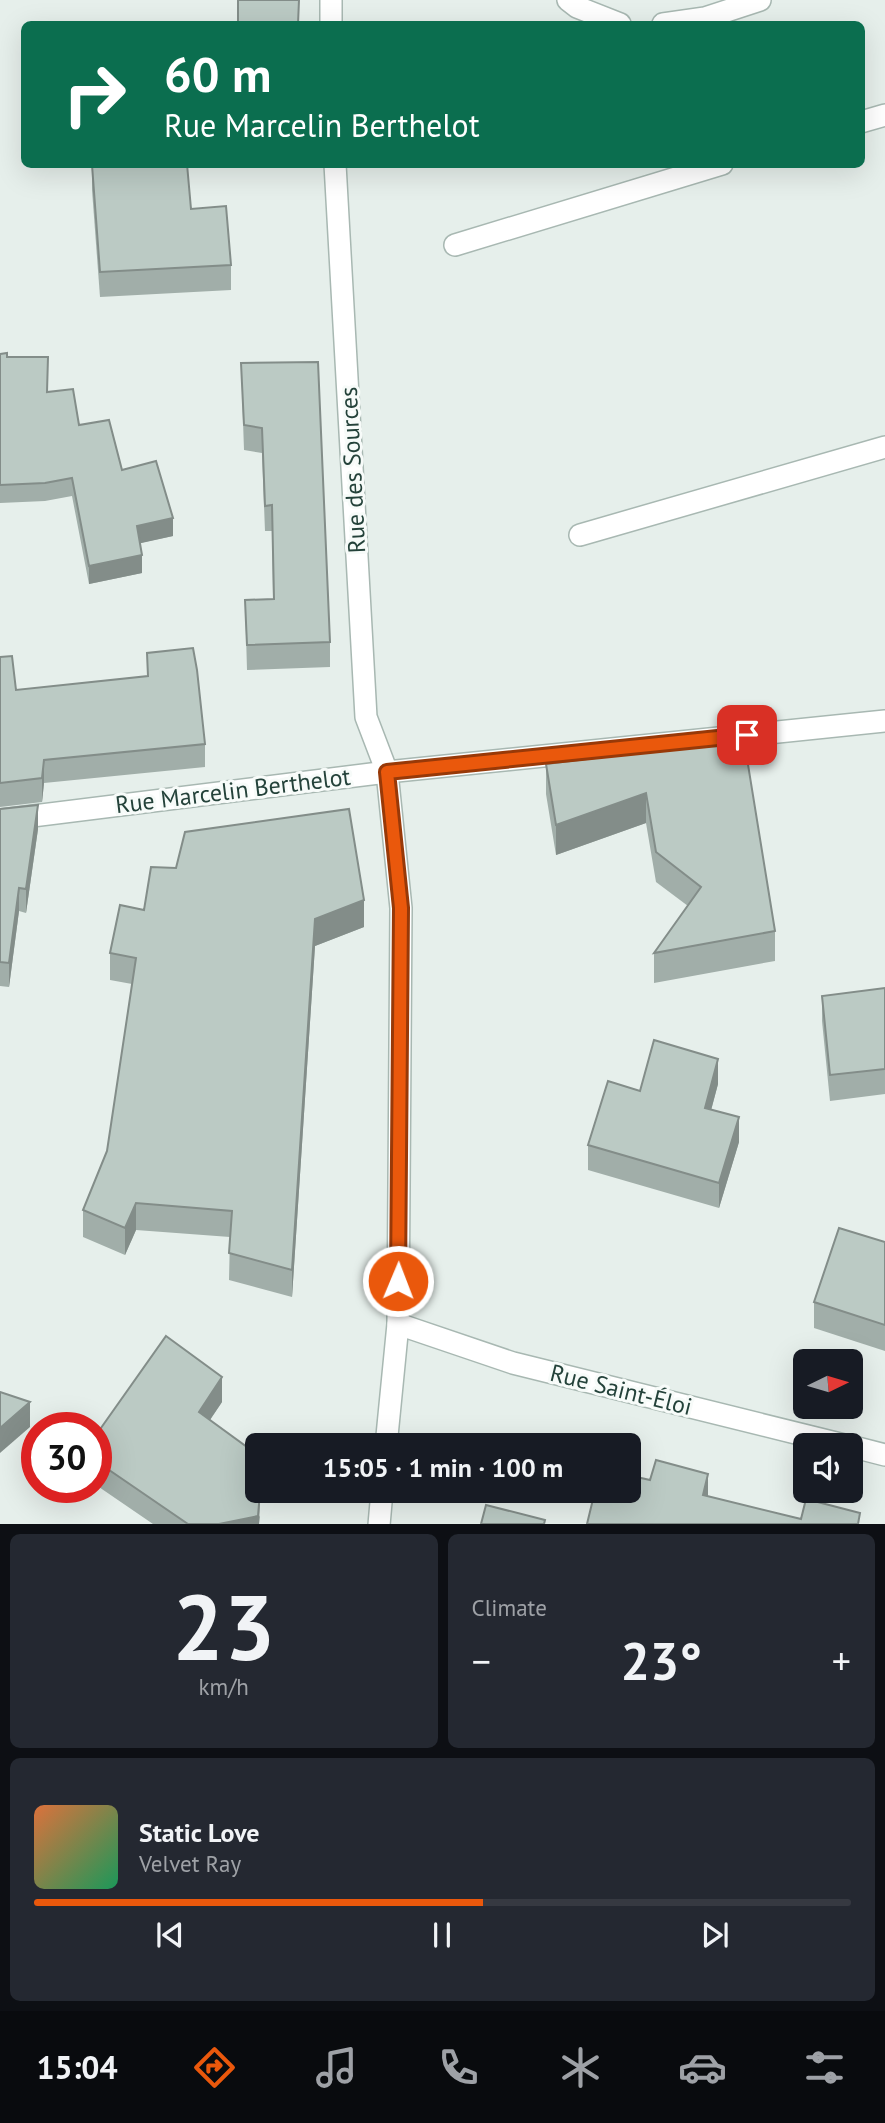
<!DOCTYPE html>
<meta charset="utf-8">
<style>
:root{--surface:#171b24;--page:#242831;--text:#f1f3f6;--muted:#9ea1a6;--line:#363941;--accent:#ea580c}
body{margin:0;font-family:"PT Sans",sans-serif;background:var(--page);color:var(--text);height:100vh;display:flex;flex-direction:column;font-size:26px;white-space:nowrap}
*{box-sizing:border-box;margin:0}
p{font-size:23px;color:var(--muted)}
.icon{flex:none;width:38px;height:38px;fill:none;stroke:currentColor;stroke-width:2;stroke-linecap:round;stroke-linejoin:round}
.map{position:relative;height:1524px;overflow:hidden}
.side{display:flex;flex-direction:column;gap:10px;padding:10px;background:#0d0f14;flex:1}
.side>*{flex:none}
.banner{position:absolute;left:21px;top:21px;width:844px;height:147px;border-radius:10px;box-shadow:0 7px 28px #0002;background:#0b6e4f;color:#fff;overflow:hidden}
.needle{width:46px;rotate:85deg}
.buttons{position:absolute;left:793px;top:1349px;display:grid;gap:14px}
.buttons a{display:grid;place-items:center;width:70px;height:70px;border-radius:10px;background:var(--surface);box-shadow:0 7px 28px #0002;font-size:35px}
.speed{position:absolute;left:21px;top:1412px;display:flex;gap:14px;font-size:35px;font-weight:700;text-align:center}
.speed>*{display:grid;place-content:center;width:91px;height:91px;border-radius:50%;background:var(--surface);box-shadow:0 7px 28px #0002;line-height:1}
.speed .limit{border:10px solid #d22;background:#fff;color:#111}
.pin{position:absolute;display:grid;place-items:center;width:60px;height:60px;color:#fff;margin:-30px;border-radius:14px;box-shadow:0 4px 10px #0006}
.me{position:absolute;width:77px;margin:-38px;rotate:1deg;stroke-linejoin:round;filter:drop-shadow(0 0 5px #0008)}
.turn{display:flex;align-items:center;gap:24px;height:147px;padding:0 28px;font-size:32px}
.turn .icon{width:91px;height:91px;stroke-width:2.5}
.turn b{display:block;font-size:49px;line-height:60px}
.big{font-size:52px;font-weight:800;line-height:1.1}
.side .card{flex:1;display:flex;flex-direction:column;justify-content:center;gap:10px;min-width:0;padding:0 24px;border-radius:10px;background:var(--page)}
.side .dial{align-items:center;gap:0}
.dial b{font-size:91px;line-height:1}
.song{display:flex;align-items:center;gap:21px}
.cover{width:84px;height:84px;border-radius:10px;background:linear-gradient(135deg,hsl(20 70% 55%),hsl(150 70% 35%))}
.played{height:7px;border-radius:4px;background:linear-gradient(90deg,var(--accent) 55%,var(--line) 55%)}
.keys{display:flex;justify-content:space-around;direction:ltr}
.heat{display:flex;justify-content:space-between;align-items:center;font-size:38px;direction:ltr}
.side .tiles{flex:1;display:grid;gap:10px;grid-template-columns:1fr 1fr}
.card:last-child{grid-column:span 2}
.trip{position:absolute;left:245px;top:1433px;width:396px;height:70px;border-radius:10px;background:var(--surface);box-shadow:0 7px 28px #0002;font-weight:800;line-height:70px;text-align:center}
.dock{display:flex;height:112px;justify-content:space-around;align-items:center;background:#090b0e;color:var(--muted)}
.dock .icon{width:49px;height:49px}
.dock .selected{color:var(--accent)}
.dock b{font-size:32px;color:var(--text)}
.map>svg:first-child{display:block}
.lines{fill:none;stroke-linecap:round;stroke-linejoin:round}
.minor-casing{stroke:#a8b8b2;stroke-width:24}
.minor{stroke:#fff;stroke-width:21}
.wall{fill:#a1aea9}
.shaded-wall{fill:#838d89}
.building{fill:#bbcac4;stroke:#838d89;stroke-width:2}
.route-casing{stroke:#983908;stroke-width:18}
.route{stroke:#ea580c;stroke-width:12}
.labels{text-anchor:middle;stroke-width:6;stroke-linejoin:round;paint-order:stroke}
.street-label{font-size:24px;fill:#24423a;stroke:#f7fbf9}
</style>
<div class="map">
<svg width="885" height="1525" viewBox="0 0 885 1525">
<rect width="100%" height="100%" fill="#e6efeb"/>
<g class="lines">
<g class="minor-casing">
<g id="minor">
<polyline points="331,0 331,24"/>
<polyline points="568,0 577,7 620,24"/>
<polyline points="663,24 705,18 760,0"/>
<polyline points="861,122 885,115"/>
<polyline points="335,164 366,717 387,772 401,908 398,1324 386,1446"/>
<polyline points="455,245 722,164"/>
<polyline points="580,535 885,447"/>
<polyline points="0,820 387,772 885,721"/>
<polyline points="398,1324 513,1363 848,1446"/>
<polyline points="850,1446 885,1455"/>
<polyline points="379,1525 382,1491"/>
</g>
</g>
<use href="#minor" class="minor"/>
</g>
<g class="wall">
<polygon points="92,165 191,209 231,265 231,290 100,297 92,190"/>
<polygon points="0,354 7,357 47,392 122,470 173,536 140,543 142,573 89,584 72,496 45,501 0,503"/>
<polygon points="318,362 330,642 330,667 247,670 245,600 273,599 272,531 265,531 262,453 244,450 241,363"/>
<polygon points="147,653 205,744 205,767 44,783 42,802 0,807 0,657 16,690 147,676"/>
<polygon points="744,740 775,931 775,961 654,983 654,953 688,906 656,882 646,823 556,855 546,794 546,764"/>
<polygon points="0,809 38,829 26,913 19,911 9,987 0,986"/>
<polygon points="144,910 364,927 315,946 292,1297 229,1280 230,1237 136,1230 125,1255 83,1237 83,1210 107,1151 132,984 110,980 110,953"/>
<polygon points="885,988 885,1094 830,1101 822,1021 822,996"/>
<polygon points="718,1084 711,1110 739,1142 719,1208 588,1170 588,1145 640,1091"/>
<polygon points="885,1242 885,1351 814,1328 814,1302"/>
<polygon points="222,1402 210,1420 260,1517 259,1524 153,1524 96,1485 96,1435"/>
</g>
<g class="shaded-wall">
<polygon points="173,518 173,536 137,544 137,526"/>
<polygon points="142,555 142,573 89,584 89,566"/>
<polygon points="44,760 44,783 42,802 42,778"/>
<polygon points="646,793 646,823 556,855 556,825"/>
<polygon points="38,805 38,829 26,913 26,889"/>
<polygon points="19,888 19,911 9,987 9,963"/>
<polygon points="364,900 364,927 315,946 292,1297 292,1270 315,919"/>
<polygon points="718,1059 718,1084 705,1133 705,1108"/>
<polygon points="739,1117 739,1142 719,1208 719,1183"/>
<polygon points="136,1203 136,1230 125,1255 125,1228"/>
<polygon points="222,1377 222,1402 199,1436 199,1412"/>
<polygon points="30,1402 30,1427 0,1453 0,1428"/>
<polygon points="257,1468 257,1491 251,1477"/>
<polygon points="708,1474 708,1499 703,1495"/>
<polygon points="260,1492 259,1524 219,1524"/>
</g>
<g class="building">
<polygon points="238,0 299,0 298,24 238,24"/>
<polygon points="187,164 191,209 226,206 231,265 100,272 92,165"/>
<polygon points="7,353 7,357 48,357 47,392 73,389 79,425 109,420 122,470 156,461 173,518 137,526 142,555 89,566 72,478 45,483 0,485 0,354"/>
<polygon points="318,362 330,642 247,645 245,600 274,599 272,505 265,506 262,428 244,425 241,363"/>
<polygon points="193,648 197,670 205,744 44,760 42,778 0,783 0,657 12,656 16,690 148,676 147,653"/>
<polygon points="744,740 775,931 654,953 701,887 656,852 646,793 556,825 546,764"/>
<polygon points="38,805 26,889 19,888 9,963 0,962 0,809"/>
<polygon points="349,809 364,900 315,919 292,1270 229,1253 232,1211 136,1203 125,1228 83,1210 107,1151 136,958 110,953 120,905 144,910 151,867 176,868 185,832"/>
<polygon points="885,988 885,1069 830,1075 822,996"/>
<polygon points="654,1040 718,1059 705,1108 739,1117 719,1183 588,1145 608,1081 640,1091"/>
<polygon points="839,1228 885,1242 885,1325 814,1302"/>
<polygon points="166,1336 222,1377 199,1412 251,1450 257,1462 257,1468 251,1477 257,1487 257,1491 260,1492 258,1516 219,1524 188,1524 96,1461 96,1435"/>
<polygon points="0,1392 30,1402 0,1428"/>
<polygon points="656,1460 708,1474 703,1495 801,1519 806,1499 860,1513 858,1524 587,1524 595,1491 628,1491 628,1475 650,1480"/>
<polygon points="486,1505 545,1520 544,1524 481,1524"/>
</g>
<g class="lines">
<g class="route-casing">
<polyline id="route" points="398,1281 401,908 387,772 747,735"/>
</g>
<use href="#route" class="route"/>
</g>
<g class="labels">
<g class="street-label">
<text transform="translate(353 470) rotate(-93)" y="8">Rue des Sources</text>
<text transform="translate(233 791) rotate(-7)" y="8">Rue Marcelin Berthelot</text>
<text transform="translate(621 1390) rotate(14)" y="8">Rue Saint-Éloi</text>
</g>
</g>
</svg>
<div class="buttons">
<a><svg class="needle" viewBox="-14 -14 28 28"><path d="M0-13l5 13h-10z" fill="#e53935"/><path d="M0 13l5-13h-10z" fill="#9ea1a6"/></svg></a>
<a><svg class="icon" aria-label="sound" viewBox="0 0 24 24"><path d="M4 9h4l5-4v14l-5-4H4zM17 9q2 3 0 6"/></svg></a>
</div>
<div class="speed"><div class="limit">30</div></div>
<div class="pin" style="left:747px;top:735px;background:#d93025"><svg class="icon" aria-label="arrive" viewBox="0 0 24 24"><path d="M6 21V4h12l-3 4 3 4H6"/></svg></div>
<svg class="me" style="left:398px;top:1281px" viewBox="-20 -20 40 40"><circle r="17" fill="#ea580c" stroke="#fff" stroke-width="3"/><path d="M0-11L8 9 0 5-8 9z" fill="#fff"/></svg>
<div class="trip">15:05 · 1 min · 100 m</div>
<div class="banner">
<div class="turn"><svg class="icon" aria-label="right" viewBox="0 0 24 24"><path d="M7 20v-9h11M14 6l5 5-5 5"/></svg><div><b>60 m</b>Rue Marcelin Berthelot</div></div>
</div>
</div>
<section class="side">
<div class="tiles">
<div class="card dial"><b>23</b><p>km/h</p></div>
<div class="card"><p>Climate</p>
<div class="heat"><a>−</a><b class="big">23°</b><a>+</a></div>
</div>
<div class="card">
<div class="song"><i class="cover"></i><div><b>Static Love</b><p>Velvet Ray</p></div></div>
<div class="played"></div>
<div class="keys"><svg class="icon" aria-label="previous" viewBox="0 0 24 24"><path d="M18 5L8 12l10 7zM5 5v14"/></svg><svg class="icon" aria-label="pause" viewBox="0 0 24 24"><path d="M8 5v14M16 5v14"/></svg><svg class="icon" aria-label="next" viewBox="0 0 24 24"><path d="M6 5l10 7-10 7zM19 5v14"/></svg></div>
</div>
</div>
</section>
<nav class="dock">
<b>15:04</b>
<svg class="icon selected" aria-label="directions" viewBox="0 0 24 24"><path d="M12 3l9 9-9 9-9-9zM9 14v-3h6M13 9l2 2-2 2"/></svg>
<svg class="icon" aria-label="music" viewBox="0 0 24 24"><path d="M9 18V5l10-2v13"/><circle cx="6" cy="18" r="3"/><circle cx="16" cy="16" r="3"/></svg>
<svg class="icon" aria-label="phone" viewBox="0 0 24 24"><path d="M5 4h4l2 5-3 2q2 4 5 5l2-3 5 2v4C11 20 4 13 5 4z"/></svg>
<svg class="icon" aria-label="climate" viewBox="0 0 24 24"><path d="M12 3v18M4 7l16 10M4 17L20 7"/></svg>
<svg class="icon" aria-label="car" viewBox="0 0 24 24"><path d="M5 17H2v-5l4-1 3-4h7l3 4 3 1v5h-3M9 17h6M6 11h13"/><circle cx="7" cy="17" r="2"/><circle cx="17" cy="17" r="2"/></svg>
<svg class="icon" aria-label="filters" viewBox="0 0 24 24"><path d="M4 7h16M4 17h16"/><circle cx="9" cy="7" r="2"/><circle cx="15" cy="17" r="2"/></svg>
</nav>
